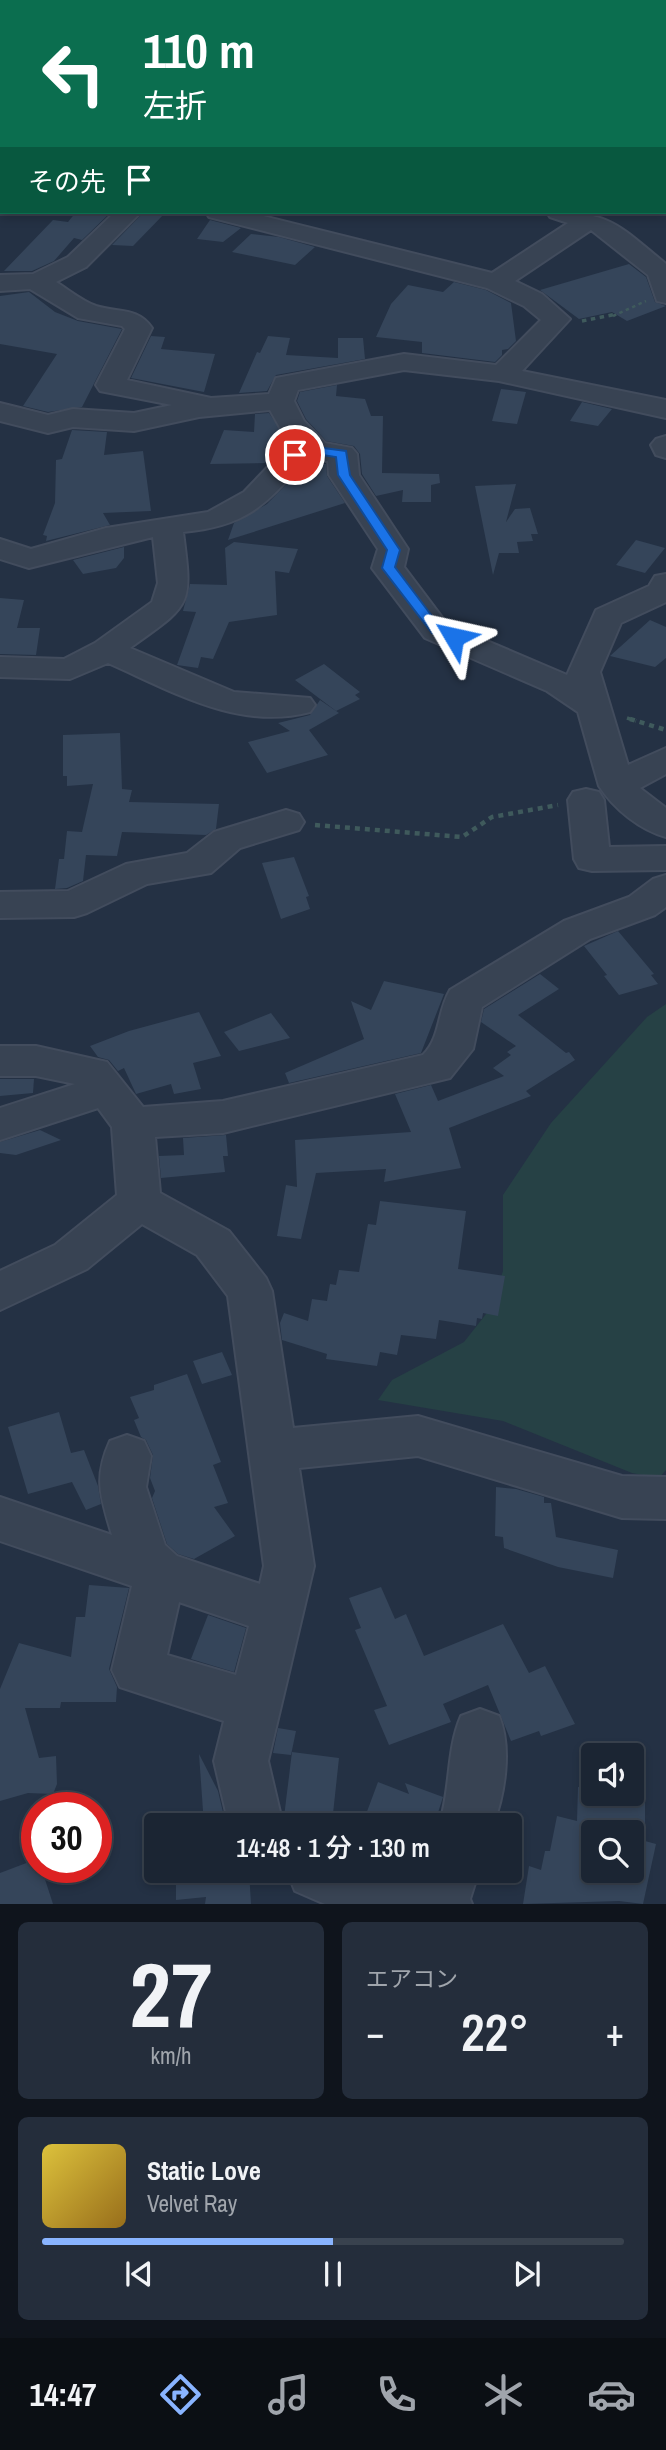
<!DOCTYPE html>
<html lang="ja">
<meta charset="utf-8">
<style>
:root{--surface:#1b2533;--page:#242d3b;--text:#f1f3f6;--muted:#a0a5ac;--line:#39424e;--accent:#89b4ff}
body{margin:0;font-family:"Archivo Narrow","Noto Sans JP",sans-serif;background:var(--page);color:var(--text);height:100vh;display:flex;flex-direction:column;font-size:26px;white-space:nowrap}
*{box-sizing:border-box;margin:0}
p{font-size:23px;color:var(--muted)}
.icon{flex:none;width:38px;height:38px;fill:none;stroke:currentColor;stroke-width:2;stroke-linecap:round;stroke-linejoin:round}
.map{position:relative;height:1904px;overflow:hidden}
.drawer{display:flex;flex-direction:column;gap:18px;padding:18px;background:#0f141c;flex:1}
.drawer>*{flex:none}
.guide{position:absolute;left:0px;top:0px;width:667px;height:214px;box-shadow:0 4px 10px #0003,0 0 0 2px var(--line);background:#0b6e4f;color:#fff;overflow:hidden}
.controls{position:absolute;left:581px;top:1743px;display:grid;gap:14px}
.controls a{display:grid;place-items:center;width:63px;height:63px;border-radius:7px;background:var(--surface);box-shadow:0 4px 10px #0003,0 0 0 2px var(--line);font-size:35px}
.speed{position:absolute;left:21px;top:1792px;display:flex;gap:14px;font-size:35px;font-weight:700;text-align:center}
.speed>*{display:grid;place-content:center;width:91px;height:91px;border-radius:50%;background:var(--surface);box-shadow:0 4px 10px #0003,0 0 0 2px var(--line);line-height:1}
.speed .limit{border:10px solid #d22;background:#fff;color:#111}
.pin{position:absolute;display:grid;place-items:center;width:60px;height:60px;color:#fff;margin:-30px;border:4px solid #fff;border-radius:50%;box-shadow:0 2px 7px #0007}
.me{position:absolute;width:77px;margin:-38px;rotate:306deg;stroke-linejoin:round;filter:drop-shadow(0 0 5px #0008)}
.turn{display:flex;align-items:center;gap:24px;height:147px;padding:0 28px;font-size:32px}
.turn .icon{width:91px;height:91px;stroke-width:2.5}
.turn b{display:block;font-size:49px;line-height:60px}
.then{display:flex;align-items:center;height:66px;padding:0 28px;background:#0003;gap:14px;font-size:26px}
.big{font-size:52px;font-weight:600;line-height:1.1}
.drawer .tile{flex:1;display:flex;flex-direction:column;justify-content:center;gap:10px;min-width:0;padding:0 24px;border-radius:10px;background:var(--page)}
.drawer .dial{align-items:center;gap:0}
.dial b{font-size:91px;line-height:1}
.song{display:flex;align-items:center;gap:21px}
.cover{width:84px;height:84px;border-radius:10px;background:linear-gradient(135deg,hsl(50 70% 55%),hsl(40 70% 35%))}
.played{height:7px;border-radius:4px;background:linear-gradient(90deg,var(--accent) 50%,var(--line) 50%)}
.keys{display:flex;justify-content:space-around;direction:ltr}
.heat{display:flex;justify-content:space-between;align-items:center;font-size:38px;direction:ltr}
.drawer .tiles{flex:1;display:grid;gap:18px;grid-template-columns:1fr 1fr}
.tile:last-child{grid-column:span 2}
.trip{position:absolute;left:144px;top:1813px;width:378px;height:70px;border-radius:7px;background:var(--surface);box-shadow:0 4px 10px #0003,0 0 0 2px var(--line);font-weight:600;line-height:70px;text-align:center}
.dock{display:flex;height:112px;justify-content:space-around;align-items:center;background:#0b0f14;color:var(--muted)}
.dock .icon{width:49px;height:49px}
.dock .selected{color:var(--accent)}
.dock b{font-size:32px;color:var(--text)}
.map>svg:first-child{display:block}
.green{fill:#264145}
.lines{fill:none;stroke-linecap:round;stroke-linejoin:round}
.river{fill:#152744;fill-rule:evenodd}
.building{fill:#35455a;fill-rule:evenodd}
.minor-casing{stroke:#424c5d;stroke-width:4}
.major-casing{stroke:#424c5d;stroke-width:4}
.path-far2{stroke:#3f5a5c;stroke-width:2.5;stroke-dasharray:3.5 3.5;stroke-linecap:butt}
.path-far1{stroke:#3f5a5c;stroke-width:3.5;stroke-dasharray:4.5 4.5;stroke-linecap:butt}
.path{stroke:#3f5a5c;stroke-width:4.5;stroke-dasharray:5 5;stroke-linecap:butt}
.minor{fill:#384353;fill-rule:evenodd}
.major{fill:#566273;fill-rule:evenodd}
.route{fill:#1a73e8;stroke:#114b97;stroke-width:2}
</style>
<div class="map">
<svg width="666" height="1904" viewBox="0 0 666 1904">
<rect width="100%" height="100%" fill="#243144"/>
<polygon class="green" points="666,1004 666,1470 659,1478 632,1473 503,1421 378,1400 392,1380 464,1342 490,1309 503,1271 503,1195 551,1123 647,1017"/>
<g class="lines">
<polygon class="river" points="155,0 181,0 154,2"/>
</g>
<g class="building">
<polygon points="76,212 111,212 82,240 74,238 54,261 32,271 4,271 53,220 68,222"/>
<polygon points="144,212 166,212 133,246 112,245"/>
<polygon points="210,220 241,228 223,242 197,239"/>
<polygon points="251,234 279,237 315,247 295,265 232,252"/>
<polygon points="629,264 646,277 655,302 666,306 627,321 612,312 579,319 540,290"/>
<polygon points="454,282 486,290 511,303 516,341 508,349 502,350 502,355 495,362 422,353 422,342 376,337 391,304 408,285 443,292"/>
<polygon points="29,292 55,312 78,321 122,329 82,407 48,412 23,406 57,354 0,344 0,296"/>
<polygon points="151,336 165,337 161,349 215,354 204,392 131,378"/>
<polygon points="268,336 290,338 286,355 338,358 338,338 363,338 365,359 276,375 267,391 239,393 257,352 260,353"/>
<polygon points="337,385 336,396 365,399 371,416 383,416 382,473 439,474 440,483 431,485 431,502 402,502 403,490 376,496 362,474 360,454 354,446 326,441 306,419 297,401 300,392"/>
<polygon points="501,389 526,392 517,424 492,421"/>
<polygon points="582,402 612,409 598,426 570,421"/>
<polygon points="269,413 291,445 283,447 268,463 210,464 224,430 254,432 255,414"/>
<polygon points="72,430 107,432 104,455 143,451 151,511 103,513 110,525 46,541 47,536 43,535 55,503 56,460 62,459"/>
<polygon points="306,464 326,464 327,476 345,503 228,540 234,523 267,504"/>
<polygon points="516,484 506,522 515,509 530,508 538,534 531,534 533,541 517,542 519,553 499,553 493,575 475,486"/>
<polygon points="636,540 665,548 645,573 616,565"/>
<polygon points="234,542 298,549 289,573 275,571 277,615 229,622 213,659 201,657 198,668 177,665 196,612 183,611 190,584 227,585 225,548"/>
<polygon points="124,547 124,558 116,568 83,574 73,560"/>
<polygon points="0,598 24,600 17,628 40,628 36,655 0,654"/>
<polygon points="650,620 666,627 666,658 655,667 610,656"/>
<polygon points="324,664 360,692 355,695 360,699 336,711 295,680"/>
<polygon points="320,700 339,713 309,730 328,755 267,773 248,742 290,731 278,723 310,715"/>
<polygon points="120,733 122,789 132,790 129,802 219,804 216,829 206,835 122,832 117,856 86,855 83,881 67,888 55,889 59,859 64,859 67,831 82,832 93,784 67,786 67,776 63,776 63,735"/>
<polygon points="294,857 309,896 306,897 310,909 281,919 262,863"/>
<polygon points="618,931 654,974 651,975 658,984 619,995 604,976 607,975 584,946"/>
<polygon points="540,974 559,989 518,1015 566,1053 569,1052 575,1060 526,1091 531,1096 449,1128 461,1168 384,1182 386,1169 316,1173 301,1239 277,1236 286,1185 297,1187 295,1140 411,1132 395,1094 431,1085 438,1101 504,1076 493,1068 511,1055 507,1052 516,1046 481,1022 484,1009"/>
<polygon points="384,981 444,994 421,1053 289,1083 285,1073 364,1039 351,1001 371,1010"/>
<polygon points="199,1012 221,1056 193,1063 201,1089 174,1094 171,1084 136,1094 124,1068 118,1071 109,1060 98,1057 90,1046 129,1031"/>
<polygon points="271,1013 290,1038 239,1051 224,1032"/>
<polygon points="0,1079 34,1079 33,1093 0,1096"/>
<polygon points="40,1130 61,1140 16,1155 0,1153 0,1142"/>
<polygon points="226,1135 228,1156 223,1156 225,1172 161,1178 159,1156 184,1155 183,1138"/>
<polygon points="380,1201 466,1211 458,1269 505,1276 498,1316 483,1313 482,1319 477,1318 476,1326 439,1320 436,1339 401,1335 397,1355 380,1352 377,1366 326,1359 327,1354 282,1340 280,1323 284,1313 308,1321 312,1299 327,1301 330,1284 336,1285 339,1270 359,1272 368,1224 376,1225"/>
<polygon points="222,1352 232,1375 202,1384 193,1361"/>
<polygon points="187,1374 221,1462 213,1465 228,1503 214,1507 235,1536 194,1559 178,1554 167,1544 152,1498 155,1491 150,1478 153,1455 146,1440 141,1437 134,1420 139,1418 130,1397 154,1390 154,1385"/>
<polygon points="59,1412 71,1453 84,1450 98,1486 101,1504 86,1510 72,1482 28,1494 8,1427"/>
<polygon points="496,1487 516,1489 544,1497 544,1503 551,1503 556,1537 618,1550 613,1578 558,1567 504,1548 503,1537 495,1536"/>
<polygon points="89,1585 129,1588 109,1669 117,1687 116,1702 61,1702 60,1708 25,1708 39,1758 56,1756 57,1784 53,1794 28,1793 0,1801 0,1689 19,1643 71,1657 76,1617 85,1617"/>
<polygon points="381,1587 395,1619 406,1614 424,1656 503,1624 529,1673 545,1666 575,1724 541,1736 539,1731 511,1741 488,1685 443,1704 451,1722 389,1745 374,1710 387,1706 355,1630 361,1628 349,1598"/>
<polygon points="208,1615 246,1628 234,1672 191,1659"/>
<polygon points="278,1728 296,1731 291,1755 273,1753"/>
<polygon points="292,1752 339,1758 332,1823 284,1817"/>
<polygon points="199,1754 218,1791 226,1825 204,1825"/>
<polygon points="378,1782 409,1794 405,1783 443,1797 434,1825 362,1825"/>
<path d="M578,1787L593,1788V1794L645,1793V1841L656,1844L643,1904L619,1901L523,1904L529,1866L541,1870L545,1851H550L557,1816L577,1821ZM593,1832H632V1871H593Z"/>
<polygon points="37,1859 37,1867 41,1867 53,1904 0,1904 0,1873"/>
<polygon points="176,1871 249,1871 251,1904 205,1904 206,1897 176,1900"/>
</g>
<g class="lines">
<g class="minor-casing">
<g id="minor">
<polygon points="454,0 480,0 453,2"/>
<polygon points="551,0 571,0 550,2"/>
<polygon points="0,67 2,68 2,83 0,82"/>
<rect x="665" y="122" width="1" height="14"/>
<path d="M115,212H141L86,267L56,282C69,290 82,301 96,306C118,313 138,307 152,328L127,380L211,398L269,394L276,378L404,354L496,365L541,320L524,306L487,288L209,217L206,212H247L492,273L568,223L550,217L547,212C612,212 618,225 666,264V303L657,301L648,275L591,230L515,281L542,294L570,319L522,371L666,400V418L499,381L404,370L298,390L294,401L304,421L325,443L352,448L357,454L359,475L408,549L404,567L447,624L567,675L596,610L649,586L655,576L666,574V602L621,623L600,672L628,765L666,748V774L640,788L666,808V837C640,830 614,809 599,786L578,712L547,691L425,638L372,568L378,549L329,475L328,461H305C264,506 247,526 183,532C193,608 191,604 130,648L234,692L310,698L315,705L310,712C238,731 172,691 108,663L70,679L0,677V657L64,659L95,643L152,602L158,583L153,537L29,568L0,559V539L31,549L106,528L208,512L244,492L285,449L296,446L282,431L270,410L199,417L134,431L73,427L48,433L0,421V403L48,415L73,409L134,413L172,405L100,391L96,385L125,329L122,326L78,318L30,289L0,291V275L33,274L68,257Z"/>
<polygon points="666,436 666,458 656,455 651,445 656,439"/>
<polygon points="586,789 599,792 604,800 609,847 666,846 666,870 592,871 579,868 574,859 568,800 573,792"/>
<polygon points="286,810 299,814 304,822 299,830 240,848 211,873 147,884 87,913 74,917 0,918 0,892 68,891 126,864 187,853 214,832"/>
<path d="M666,875V907L655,915L590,939L482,1007L473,1049L450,1078L223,1133L155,1137L160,1193L229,1231L266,1278L272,1291L293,1428L418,1416L622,1476L666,1477V1519L622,1518L418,1456L299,1468L314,1566L268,1761L283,1825H229L214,1761L224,1721L120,1687L112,1670L132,1586L0,1541V1497L112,1535C101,1498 93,1478 110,1441L127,1435L144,1441L151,1456L146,1487L165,1545L177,1556L260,1584L264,1566L228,1296L197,1255L142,1224L87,1269L0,1310V1271L55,1245L117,1195L112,1127L98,1108L0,1140V1108L75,1084L36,1076H0V1046H36L107,1062L143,1107L223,1101L423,1055C441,1037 437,1012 450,990L564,921L629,897L653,879ZM179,1602L249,1626L236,1675L167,1655Z"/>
<path d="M480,1709L499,1716C512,1747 505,1794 493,1825H439C451,1790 446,1751 461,1716Z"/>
<polygon points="287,1871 479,1871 470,1899 472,1904 325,1904 295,1891"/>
</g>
</g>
<g class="major-casing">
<g id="major">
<polygon points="143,0 163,0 142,2"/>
<polygon points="2,54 2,68 0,69 0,55"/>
</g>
</g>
<polyline class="path-far2" points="613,316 646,301"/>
<g class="path-far1">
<polyline points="582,321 617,314"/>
<polyline points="627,718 636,721"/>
</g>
<g class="path">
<polyline points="630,719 666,730"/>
<polyline points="315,825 462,837 492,817 558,805"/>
</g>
<use href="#minor" class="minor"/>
<use href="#major" class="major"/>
</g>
<polygon class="route" points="316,447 346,451 350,475 400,550 395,567 441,628 458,634 458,640 432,633 382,568 387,550 338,475 336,457 316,454 295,459 289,455"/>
</svg>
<div class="controls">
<a><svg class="icon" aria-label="sound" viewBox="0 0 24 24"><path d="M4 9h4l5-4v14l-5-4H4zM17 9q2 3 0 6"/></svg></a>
<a><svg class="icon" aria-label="search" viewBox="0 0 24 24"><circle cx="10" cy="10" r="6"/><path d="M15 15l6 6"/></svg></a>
</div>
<div class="speed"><div class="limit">30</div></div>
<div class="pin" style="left:295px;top:455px;background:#d93025"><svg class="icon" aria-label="arrive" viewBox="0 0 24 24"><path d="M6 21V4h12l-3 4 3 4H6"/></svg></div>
<svg class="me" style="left:454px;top:637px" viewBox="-20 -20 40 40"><path d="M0-17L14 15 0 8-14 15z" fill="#1a73e8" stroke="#fff" stroke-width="4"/></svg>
<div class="trip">14:48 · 1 分 · 130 m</div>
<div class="guide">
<div class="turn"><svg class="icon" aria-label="left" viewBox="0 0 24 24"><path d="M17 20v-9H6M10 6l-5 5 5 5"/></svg><div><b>110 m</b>左折</div></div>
<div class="then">その先<svg class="icon" aria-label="arrive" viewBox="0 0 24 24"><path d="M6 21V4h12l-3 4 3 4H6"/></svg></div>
</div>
</div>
<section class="drawer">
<div class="tiles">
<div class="tile dial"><b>27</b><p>km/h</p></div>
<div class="tile"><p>エアコン</p>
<div class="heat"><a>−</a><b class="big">22°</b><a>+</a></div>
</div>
<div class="tile">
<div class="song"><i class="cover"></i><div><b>Static Love</b><p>Velvet Ray</p></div></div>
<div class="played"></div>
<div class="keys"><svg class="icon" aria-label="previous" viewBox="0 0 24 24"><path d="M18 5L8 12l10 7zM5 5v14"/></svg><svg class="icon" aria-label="pause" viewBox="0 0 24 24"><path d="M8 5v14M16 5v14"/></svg><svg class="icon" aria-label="next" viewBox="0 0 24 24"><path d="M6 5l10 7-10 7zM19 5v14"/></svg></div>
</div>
</div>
</section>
<nav class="dock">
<b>14:47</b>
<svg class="icon selected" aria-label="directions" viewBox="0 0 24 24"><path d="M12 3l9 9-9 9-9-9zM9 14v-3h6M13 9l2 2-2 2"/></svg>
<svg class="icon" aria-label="music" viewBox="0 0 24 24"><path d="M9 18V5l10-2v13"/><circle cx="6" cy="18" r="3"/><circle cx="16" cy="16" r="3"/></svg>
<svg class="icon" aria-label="phone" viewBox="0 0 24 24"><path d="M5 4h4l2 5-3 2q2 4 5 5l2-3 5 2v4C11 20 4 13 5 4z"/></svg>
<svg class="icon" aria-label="climate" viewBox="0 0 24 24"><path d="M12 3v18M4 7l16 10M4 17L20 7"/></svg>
<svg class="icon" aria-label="car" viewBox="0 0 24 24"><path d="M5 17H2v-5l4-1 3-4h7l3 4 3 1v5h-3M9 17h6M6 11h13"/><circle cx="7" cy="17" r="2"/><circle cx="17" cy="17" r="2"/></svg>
</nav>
